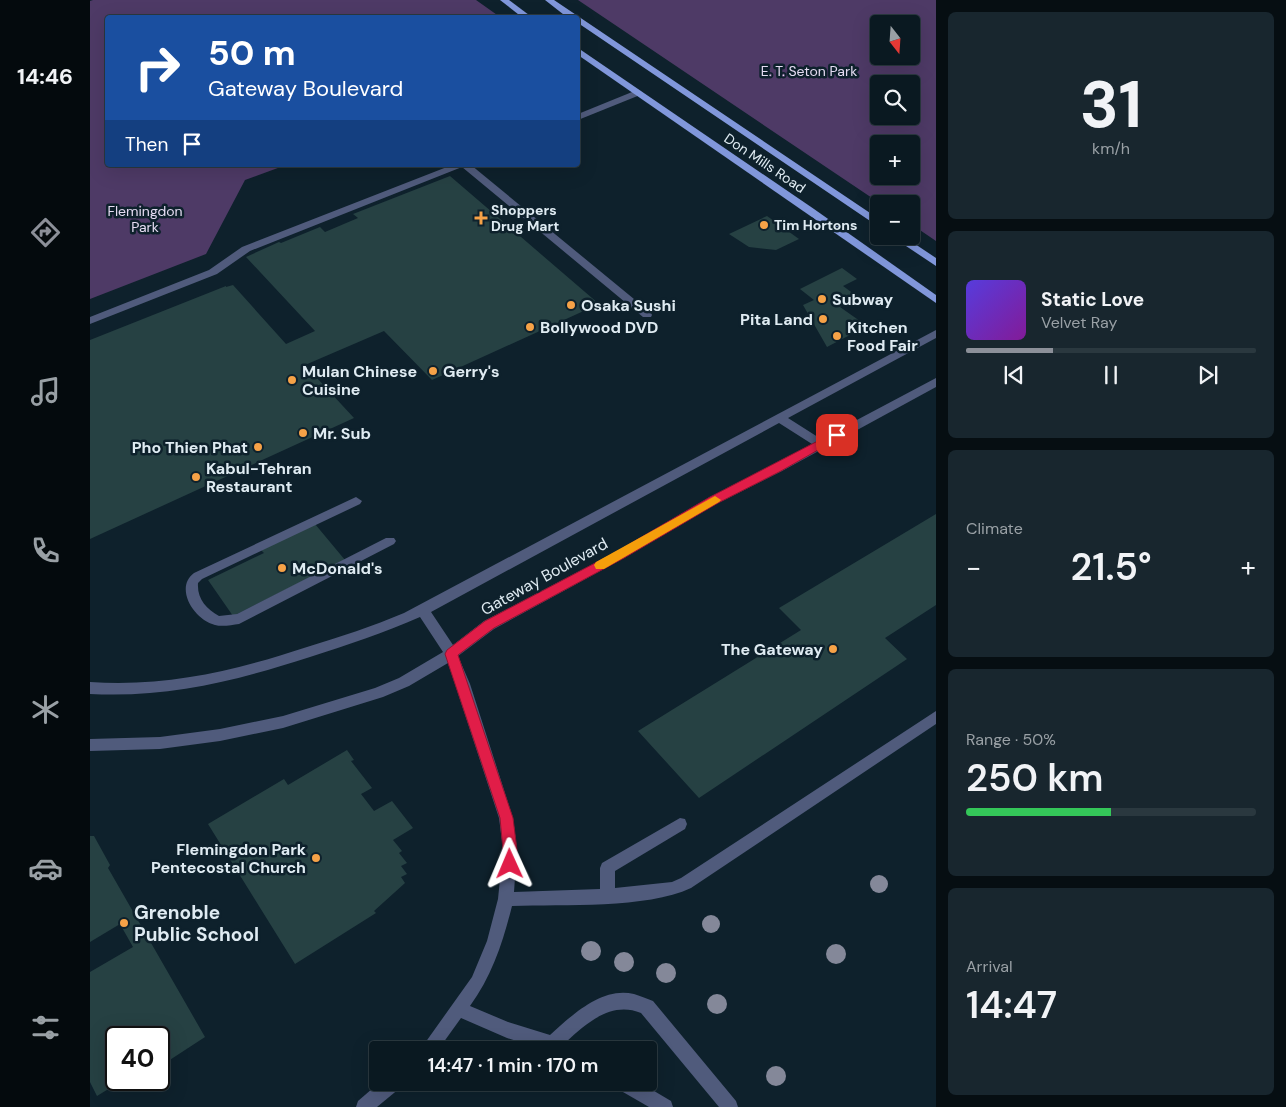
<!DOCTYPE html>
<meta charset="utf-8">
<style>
:root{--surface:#0a1921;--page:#18262e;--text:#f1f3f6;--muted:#99a0a5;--line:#2a383f;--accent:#8c9099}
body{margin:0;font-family:"DM Sans",sans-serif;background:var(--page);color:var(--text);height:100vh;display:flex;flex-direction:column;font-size:19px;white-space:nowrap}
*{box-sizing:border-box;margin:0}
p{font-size:16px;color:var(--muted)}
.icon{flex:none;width:28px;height:28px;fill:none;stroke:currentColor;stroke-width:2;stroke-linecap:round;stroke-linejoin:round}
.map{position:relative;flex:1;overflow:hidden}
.details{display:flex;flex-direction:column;gap:12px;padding:12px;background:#060e12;width:350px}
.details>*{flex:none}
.top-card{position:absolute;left:15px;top:15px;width:475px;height:152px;border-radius:5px;box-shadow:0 5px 20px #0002,0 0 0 1px var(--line);background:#1a4fa0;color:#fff;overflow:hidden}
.needle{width:32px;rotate:163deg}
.tools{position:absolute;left:780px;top:15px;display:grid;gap:10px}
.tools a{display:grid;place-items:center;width:50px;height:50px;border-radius:5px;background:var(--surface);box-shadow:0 5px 20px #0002,0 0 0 1px var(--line);font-size:25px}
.speed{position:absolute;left:15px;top:1026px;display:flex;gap:10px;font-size:25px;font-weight:700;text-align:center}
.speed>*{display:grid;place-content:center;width:65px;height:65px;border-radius:50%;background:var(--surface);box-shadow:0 5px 20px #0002,0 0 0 1px var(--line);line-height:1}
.speed .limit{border:2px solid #111;border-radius:8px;background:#fff;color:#111}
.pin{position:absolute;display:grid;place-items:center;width:42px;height:42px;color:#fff;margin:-21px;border-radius:10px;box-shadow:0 2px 8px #0006}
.me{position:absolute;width:55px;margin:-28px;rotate:359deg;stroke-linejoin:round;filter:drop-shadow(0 0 4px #0008)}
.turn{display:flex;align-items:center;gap:18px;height:105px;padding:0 20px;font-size:22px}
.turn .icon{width:65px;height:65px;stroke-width:2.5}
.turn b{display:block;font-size:35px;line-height:42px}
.then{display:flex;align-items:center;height:48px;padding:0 20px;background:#0003;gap:10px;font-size:19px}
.big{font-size:38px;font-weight:600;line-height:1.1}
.details .widget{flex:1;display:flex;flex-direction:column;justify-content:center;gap:8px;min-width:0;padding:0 18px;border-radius:8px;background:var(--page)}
.details .dial{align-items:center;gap:0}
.dial b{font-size:65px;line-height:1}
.song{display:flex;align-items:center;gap:15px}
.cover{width:60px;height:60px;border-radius:8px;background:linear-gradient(135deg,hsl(250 70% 55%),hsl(290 70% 35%))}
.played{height:5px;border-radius:2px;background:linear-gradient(90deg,var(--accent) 30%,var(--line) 30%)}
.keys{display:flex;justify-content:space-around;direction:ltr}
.heat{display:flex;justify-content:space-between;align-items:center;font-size:28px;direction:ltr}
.charge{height:8px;border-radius:4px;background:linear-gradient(90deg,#34c759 50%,var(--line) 0)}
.trip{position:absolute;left:279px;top:1041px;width:288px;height:50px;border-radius:5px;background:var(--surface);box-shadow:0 5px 20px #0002,0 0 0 1px var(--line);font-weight:600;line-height:50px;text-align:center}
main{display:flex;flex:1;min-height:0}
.dock{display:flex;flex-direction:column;width:90px;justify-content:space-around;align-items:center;background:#040a0d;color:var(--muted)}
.dock .icon{width:35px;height:35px}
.dock .active{color:var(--accent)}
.dock b{font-size:22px;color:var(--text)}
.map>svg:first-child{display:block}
.green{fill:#4e3a66;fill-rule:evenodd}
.building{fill:#264143}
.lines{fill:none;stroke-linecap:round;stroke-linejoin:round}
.minor{fill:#505b7c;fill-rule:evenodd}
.major{fill:#8197db;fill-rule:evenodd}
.tree{fill:#848899}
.route{fill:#e11d48;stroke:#92132f}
.slow{fill:#f59e0b}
.poi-dot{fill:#f6a247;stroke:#0e212c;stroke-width:2}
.labels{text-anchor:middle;stroke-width:5;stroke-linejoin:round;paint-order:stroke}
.far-park-label{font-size:14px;fill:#e5dcf2;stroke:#0e212c}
.far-street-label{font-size:14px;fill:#dfebf2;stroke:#0e212c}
.far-poi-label{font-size:14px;font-weight:bold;fill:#dfebf2;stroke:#0e212c;text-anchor:start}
.poi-label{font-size:16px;font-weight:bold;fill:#dfebf2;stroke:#0e212c;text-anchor:start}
.street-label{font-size:16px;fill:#dfebf2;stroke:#0e212c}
.near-poi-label{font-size:19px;font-weight:bold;fill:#dfebf2;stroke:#0e212c;text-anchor:start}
</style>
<main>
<nav class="dock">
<b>14:46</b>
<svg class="icon active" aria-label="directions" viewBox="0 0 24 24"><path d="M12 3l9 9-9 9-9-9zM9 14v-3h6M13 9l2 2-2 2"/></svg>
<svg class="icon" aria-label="music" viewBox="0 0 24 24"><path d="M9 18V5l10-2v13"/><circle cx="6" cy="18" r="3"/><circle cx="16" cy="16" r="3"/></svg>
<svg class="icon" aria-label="phone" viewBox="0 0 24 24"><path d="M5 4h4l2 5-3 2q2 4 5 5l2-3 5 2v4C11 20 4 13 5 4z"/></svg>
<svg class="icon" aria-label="climate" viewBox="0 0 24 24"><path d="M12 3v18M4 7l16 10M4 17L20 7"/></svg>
<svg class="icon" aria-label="car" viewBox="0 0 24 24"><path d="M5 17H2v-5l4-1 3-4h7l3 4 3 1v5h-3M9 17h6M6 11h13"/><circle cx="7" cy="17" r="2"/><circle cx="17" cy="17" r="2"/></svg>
<svg class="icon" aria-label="filters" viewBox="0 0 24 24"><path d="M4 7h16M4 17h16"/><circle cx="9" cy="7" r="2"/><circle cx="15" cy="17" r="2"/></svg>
</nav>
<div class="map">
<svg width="846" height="1107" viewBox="0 0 846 1107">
<rect width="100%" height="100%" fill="#0e212c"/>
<g class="green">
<polygon points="3,0 386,0 410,17 18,18 18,165 196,165 155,180 116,254 0,299 0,1"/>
<path d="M488,0H846V241L821,224V204H791ZM789,24H821V56H789ZM789,84H821V116H789ZM789,144H821V176H789Z"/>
</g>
<g class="building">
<polygon points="360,176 509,304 342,380 294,331 215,365 264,418 0,539 0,340 136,286 136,287 143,285 196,344 225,331 156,257 189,242 191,243 230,227 235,232 268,218 263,214"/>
<polygon points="677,216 709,239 686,250 659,247 639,234"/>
<polygon points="752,268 767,279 753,286 768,297 750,307 777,326 737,347 713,305 724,300 710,289"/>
<polygon points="846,514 846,605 795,638 817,659 609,798 548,731 711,630 689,608"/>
<polygon points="225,524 255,560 143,616 118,580 174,553 171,550"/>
<polygon points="257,750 264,760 261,761 282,788 271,794 284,811 302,801 323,828 303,840 312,851 309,853 317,863 311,866 317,874 311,877 315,883 284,911 286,913 205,964 118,824 194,779 198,785"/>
<polygon points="0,836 4,836 20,865 18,868 115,1037 69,1067 69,1038 26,1038 26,1080 33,1080 7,1096 0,1082 0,972 43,947 30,924 0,942"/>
</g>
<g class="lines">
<g class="minor">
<polygon points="547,90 550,91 550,95 488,120 488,114"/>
<polygon points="362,165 381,165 561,313 562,315 561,317 553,317 372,167 160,251 127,274 0,324 0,317 119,270 152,247"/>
<path d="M846,330V338L698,418L731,439L846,378V387L692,471L628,503L534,558L404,629L368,656L380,684L423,818L427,849L424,892L510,889V868L512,863L590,818L595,819L597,824L595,829L525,871V888L582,882L591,878L846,711V724L601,888C556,909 474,904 422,906C413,942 402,976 380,1006L418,1022L460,1035C481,1016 512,986 544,994C551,996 557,999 563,1001L646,1101L648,1107H629L551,1013C521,1001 497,1023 476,1042L479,1044L481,1050H455L417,1038L371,1018L348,1050H330L382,977L397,941L408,899L413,849L409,818L358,663L319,686L293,697L193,728L130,741L70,749L0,751V739L70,737L130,729L193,716L285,688L309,678L353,652L330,617C294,633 257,645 220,657C145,681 79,698 0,694V682C78,687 144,671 217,647C250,637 283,626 314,613ZM689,423L722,444L620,497L526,552L394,621L363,645L341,612Z"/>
<path d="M266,497L272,501L270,504L112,579L108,583C107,599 116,608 129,616L147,614L296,538H304L306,541L304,544L149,624C142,625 132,627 125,625C104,620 84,588 104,573Z"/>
<polygon points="290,1082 312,1082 310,1088 287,1107 266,1107 268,1101"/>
<polygon points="524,1082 549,1082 581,1101 583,1107 559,1107 526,1088"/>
</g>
<g class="major">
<polygon points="410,0 419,0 443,18 433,18"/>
<polygon points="455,0 464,0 789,219 789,227 488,23 488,18 478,18"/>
<polygon points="488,48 724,209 846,295 846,303 488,55"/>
<polygon points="801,236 813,236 846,258 846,266"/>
</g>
</g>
<g class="tree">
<circle cx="789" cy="884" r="9"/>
<circle cx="621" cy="924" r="9"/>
<circle cx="501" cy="951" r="10"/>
<circle cx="746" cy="954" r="10"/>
<circle cx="534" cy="962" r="10"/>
<circle cx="576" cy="973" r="10"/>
<circle cx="627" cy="1004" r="10"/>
<circle cx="686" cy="1076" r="10"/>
</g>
<polygon class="route" points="747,431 753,435 751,437 691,471 628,503 534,558 404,628 368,655 423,818 427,850 424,869 420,871 415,869 413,864 413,850 410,818 355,654 357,650 395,621 526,552 620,497"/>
<polygon class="slow" points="625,496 631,500 629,502 514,569 506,569 504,565 506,562"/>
<g class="poi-dot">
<path d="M388.5 210.5h5v5h5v5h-5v5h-5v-5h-5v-5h5z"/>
<circle cx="674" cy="225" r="5"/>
<circle cx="732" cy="299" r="5"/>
<circle cx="481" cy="305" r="5"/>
<circle cx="733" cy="319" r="5"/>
<circle cx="440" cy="327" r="5"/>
<circle cx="747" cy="336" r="5"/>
<circle cx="343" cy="371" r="5"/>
<circle cx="202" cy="380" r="5"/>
<circle cx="213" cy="433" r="5"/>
<circle cx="168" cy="447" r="5"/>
<circle cx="106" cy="477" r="5"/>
<circle cx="192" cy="568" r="5"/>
<circle cx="743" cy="649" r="5"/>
<circle cx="226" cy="858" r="5"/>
<circle cx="34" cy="923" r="5"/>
</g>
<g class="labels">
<g class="far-park-label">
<text x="719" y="76">E. T. Seton Park</text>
<text x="55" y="216">Flemingdon<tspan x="55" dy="16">Park</tspan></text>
</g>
<g class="far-street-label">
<text transform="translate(675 163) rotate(34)" y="5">Don Mills Road</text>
</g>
<g class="far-poi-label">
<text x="401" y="215">Shoppers<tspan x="401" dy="16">Drug Mart</tspan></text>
<text x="684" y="230">Tim Hortons</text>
</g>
<g class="poi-label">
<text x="742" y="305">Subway</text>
<text x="491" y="311">Osaka Sushi</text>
<text x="723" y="325" text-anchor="end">Pita Land</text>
<text x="450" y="333">Bollywood DVD</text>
<text x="757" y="333">Kitchen<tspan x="757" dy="18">Food Fair</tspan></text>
<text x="212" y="377">Mulan Chinese<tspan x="212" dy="18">Cuisine</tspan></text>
<text x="353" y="377">Gerry's</text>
<text x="223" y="439">Mr. Sub</text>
<text x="158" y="453" text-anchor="end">Pho Thien Phat</text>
<text x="116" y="474">Kabul-Tehran<tspan x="116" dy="18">Restaurant</tspan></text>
<text x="202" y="574">McDonald's</text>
<text x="733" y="655" text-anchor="end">The Gateway</text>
<text x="216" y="855" text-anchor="end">Flemingdon Park<tspan x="216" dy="18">Pentecostal Church</tspan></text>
</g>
<g class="street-label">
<text transform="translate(454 576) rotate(-29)" y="6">Gateway Boulevard</text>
</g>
<g class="near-poi-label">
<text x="44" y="919">Grenoble<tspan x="44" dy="22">Public School</tspan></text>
</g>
</g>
</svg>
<div class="tools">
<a><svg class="needle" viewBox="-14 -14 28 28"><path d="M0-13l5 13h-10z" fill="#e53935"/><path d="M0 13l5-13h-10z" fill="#99a0a5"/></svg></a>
<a><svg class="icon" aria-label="search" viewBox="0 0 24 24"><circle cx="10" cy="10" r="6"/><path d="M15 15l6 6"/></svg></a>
<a>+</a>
<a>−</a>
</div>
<div class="speed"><div class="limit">40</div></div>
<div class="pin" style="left:747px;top:435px;background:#d93025"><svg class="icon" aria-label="arrive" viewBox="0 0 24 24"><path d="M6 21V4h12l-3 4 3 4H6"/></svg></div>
<svg class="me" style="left:420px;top:864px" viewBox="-20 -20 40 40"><path d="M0-17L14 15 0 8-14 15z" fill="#e11d48" stroke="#fff" stroke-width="4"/></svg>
<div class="trip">14:47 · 1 min · 170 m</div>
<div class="top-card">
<div class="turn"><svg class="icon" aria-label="right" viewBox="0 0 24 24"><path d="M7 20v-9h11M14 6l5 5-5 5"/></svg><div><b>50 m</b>Gateway Boulevard</div></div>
<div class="then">Then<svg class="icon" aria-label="arrive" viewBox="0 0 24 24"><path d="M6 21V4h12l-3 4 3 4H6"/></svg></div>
</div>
</div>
<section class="details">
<div class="widget dial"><b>31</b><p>km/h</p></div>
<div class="widget">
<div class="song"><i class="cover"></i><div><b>Static Love</b><p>Velvet Ray</p></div></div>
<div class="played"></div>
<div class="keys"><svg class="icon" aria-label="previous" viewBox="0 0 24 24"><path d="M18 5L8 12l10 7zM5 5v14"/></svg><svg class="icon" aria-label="pause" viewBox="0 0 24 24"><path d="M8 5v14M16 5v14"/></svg><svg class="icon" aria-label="next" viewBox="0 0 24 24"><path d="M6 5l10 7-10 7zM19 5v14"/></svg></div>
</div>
<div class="widget"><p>Climate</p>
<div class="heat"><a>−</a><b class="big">21.5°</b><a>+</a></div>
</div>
<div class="widget"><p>Range · 50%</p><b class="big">250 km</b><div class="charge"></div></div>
<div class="widget"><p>Arrival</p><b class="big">14:47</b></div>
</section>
</main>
